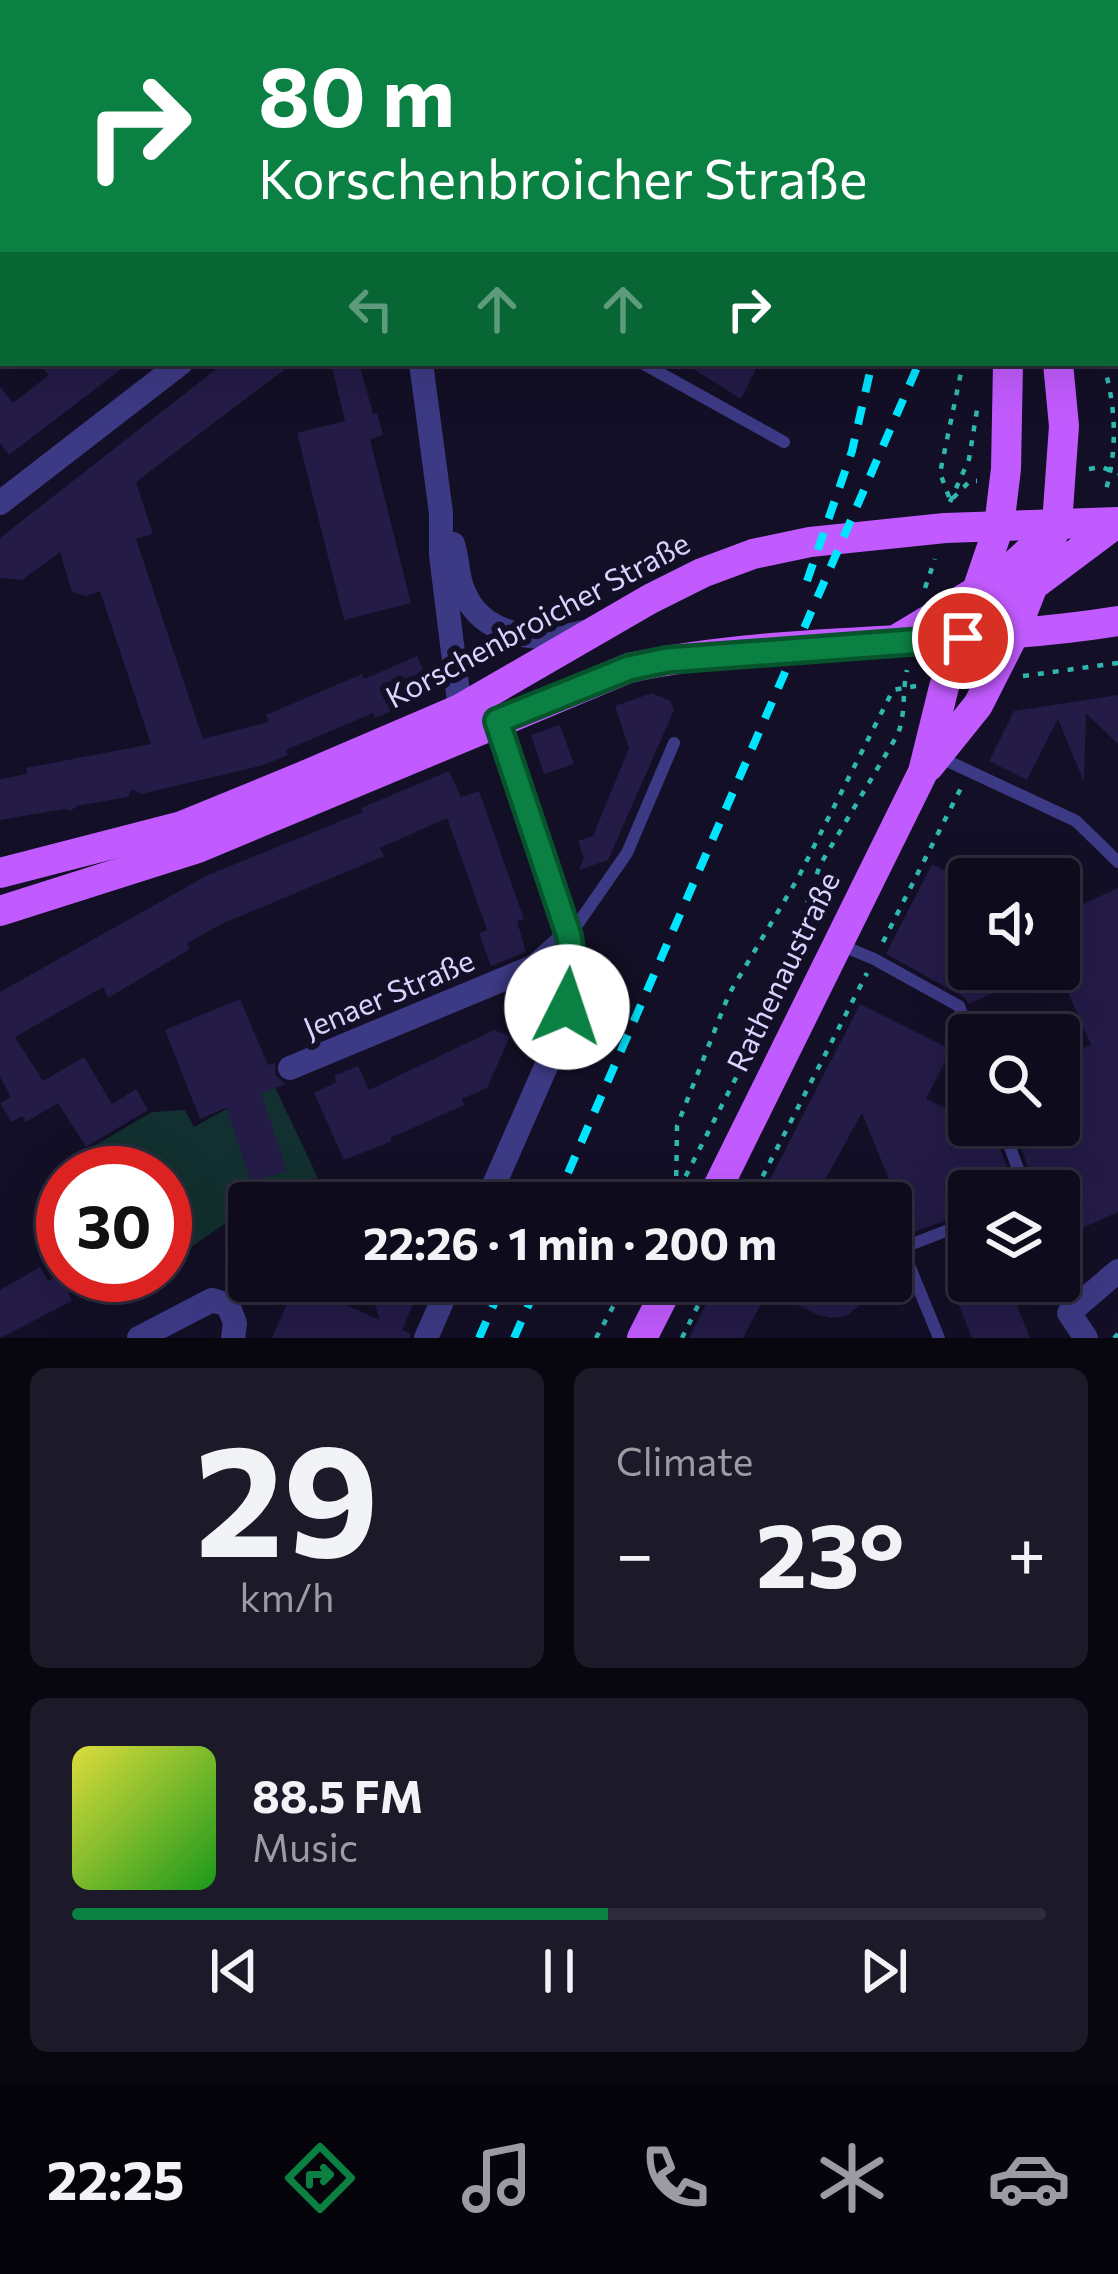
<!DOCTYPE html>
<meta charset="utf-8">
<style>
:root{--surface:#0e0b1c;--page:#1c1929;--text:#f1f3f6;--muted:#9b9ba3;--line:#2e2b3b;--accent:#0b8043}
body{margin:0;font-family:Commissioner,sans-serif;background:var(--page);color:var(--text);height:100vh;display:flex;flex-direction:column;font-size:45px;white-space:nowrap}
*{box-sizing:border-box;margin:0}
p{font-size:39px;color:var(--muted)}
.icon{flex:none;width:66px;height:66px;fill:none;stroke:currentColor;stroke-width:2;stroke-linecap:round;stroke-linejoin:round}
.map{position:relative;height:1338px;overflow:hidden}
.sheet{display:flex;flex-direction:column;gap:30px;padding:30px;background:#08060f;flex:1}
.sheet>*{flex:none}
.top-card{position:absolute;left:0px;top:0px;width:1119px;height:366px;box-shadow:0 12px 48px #0002,0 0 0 3px var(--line);background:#0b8043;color:#fff;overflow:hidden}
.controls{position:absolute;left:948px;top:858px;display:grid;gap:24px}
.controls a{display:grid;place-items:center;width:132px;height:132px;border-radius:12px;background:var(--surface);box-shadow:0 12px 48px #0002,0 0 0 3px var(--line);font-size:60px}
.speed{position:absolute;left:36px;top:1146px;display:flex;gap:24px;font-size:60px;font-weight:700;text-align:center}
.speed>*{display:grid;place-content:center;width:156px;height:156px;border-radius:50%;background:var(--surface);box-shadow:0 12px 48px #0002,0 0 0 3px var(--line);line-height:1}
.speed .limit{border:18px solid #d22;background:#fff;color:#111}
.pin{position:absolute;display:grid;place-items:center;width:102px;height:102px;color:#fff;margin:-51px;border:6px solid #fff;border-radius:50%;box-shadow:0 3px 12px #0007}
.me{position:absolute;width:132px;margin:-66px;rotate:4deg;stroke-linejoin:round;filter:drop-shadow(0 0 9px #0008)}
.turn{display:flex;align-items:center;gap:42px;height:252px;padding:0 60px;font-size:54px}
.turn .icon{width:156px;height:156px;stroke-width:2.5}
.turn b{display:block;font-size:84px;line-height:102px}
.lanes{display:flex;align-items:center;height:114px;padding:0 60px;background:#0003;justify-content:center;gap:60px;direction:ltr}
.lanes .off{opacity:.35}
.big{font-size:90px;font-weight:700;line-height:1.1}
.sheet .widget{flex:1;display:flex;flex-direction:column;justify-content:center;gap:18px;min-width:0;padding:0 42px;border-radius:18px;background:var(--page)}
.sheet .dial{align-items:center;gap:0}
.dial b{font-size:156px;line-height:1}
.song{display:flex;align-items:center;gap:36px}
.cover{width:144px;height:144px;border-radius:18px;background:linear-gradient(135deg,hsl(60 70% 55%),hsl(120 70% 35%))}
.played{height:12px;border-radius:6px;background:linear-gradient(90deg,var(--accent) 55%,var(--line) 55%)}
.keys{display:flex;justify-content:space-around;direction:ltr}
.heat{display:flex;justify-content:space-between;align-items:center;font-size:66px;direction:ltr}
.sheet .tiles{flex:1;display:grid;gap:30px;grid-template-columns:1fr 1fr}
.widget:last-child{grid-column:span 2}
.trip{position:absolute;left:228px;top:1182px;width:684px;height:120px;border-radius:12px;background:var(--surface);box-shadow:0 12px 48px #0002,0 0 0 3px var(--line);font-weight:700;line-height:120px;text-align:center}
.dock{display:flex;height:192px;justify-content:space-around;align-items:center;background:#06040b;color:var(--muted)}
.dock .icon{width:84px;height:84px}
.dock .on{color:var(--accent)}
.dock b{font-size:54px;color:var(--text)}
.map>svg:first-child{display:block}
.green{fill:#12302f}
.building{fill:#241b47}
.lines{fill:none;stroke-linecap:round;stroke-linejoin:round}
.path{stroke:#2fb8b0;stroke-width:4.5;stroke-dasharray:6 9;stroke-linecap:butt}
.service{stroke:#3d3a85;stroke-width:12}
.minor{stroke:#3d3a85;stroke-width:24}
.primary{stroke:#c25bff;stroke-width:30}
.rail{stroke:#00e5ff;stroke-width:8;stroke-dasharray:18 15;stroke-linecap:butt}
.route-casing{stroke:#07532c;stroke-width:30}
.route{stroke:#0b8043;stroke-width:21}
.labels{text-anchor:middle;stroke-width:12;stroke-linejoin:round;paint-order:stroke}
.street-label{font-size:30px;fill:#d9d4ff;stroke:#130f26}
</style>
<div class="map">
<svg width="1118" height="1338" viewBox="0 0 1118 1338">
<rect width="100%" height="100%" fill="#130f26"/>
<polygon class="green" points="273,1083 318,1178 287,1182 256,1203 249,1203 249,1207 165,1265 165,1173 103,1173 87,1150 152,1112 185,1110 194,1127"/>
<g class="building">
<polygon points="39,363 129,363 9,455 0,443 0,387 13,403 49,375"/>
<polygon points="224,363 293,363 136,482 153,534 136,539 203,739 269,722 266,715 362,674 364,679 417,656 433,693 375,718 373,713 286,750 288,755 264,765 141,794 132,789 128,797 76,806 71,811 64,809 0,820 0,779 27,774 26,768 151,744 100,591 86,596 72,592 60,552 22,580 0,578 0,538"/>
<polygon points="331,363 359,363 373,414 377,413 383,435 370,439 411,603 344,620 297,433 345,421"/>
<polygon points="684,363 759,363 741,399"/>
<polygon points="652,693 670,701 674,710 608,860 579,870 584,858 578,841 593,836 629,748 615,706"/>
<polygon points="1118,695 1118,744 1086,713 1084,782 1058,719 1027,780 989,761 1014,711"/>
<polygon points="560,725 574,764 544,774 531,735"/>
<polygon points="449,771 461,797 479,791 524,919 517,921 526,952 491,966 479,933 487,930 447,818 380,848 384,856 224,923 187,943 190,949 108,998 103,987 15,1037 43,1081 84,1057 112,1104 136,1089 148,1110 86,1147 58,1103 26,1122 22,1116 11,1122 0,1103 11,1097 0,1076 0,992 206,876 363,812 361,808"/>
<polygon points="932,864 969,883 969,969 1047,969 969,1004 964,997 886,954"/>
<polygon points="1118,888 1118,1212 1065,1236 1059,1222 1059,1191 1036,1191 1013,1125 1059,1125 1059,1059 1091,1045 1059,971 1059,893 1081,905"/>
<polygon points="240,999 268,1065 275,1063 275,1075 286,1084 261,1093 287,1171 251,1182 226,1108 200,1119 165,1030"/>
<polygon points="860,1004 948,1048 948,1056 926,1099 954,1112 969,1106 969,1125 992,1125 1015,1191 969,1191 969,1212 911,1233 862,1113 812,1203 758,1203"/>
<polygon points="494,1030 510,1036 487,1088 462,1099 464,1105 390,1138 392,1141 344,1160 314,1093 337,1082 334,1076 358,1066 369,1090"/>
<polygon points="969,1260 969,1281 1007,1281 1030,1338 972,1338 945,1270"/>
<polygon points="40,1267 48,1281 58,1275 98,1275 68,1292 72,1301 0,1338 0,1290"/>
<polygon points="367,1281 408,1281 415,1300 402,1330 410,1333 410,1338 272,1338 296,1283 380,1320"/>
<polygon points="718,1281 874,1281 870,1296 847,1316 832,1318 818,1315 768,1290 743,1338 689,1338"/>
</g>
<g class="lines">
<g class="path">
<polyline points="1013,3 1015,0"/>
<polyline points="1116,34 1118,30"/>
<path d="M1103,363C1116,405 1118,450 1105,493"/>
<polyline points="1089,469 1102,467 1118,474"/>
<polyline points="949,497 940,473 963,363"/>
<polyline points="953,498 970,481 977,481"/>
<polyline points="950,502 969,459 978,404"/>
<polyline points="925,588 935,559"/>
<polyline points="1023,676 1118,663"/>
<polyline points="883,942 962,786"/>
<polyline points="676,1191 677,1126 729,994 798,878 893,690 916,686"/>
<path d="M672,1203L769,1013L820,865L898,734C906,712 902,692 907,670"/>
<polyline points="749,1203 867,973"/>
<polyline points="596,1338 627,1281"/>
<polyline points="682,1338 710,1281"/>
<polyline points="1114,1338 1118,1334"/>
</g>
<g class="service">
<polyline points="663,3 664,0"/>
<polyline points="792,3 793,0"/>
<polyline points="1116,77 1118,70"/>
<polyline points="1116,233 1118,245"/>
<polyline points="642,363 784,442"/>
<polyline points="939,757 1076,821 1118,862"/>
<polyline points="570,935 627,853 674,743"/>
<polyline points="838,944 874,959 959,1006 970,1035"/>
<polyline points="1002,1125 1026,1191"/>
<polyline points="939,1338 902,1248 969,1222"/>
</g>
<g class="minor">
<polyline points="39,0 44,3"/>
<polyline points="510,3 512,0"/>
<polyline points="421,363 441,513 441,555 460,709"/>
<polyline points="0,503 181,363"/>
<path d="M453,544C458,559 457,578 464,592C483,638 541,643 583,632"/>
<polyline points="290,1068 535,966 569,936"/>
<polyline points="486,1203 559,1037 575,977 569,936 497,721"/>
<polyline points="139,1338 212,1300 228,1305 235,1323 233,1338"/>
<polyline points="426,1338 451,1281"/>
<polyline points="1086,1338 1069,1313 1118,1271"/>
</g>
<g class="primary">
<polyline points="950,0 951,3"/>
<polyline points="975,0 975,3"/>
<polyline points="963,638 1118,522"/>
<polyline points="897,639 1003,575 1049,533"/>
<polyline points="929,766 978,705 1014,634 1057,524 1064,426 1058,363"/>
<polyline points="0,873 182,826 304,776 460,709 650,599 702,573 753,554 810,542 945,528 1118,522"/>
<path d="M0,911L198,848L629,668C789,634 956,647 1118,621"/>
<polyline points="710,1203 923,772 944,687 999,526 1006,469 1008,363"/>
<polyline points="642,1338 671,1281"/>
</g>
<g class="rail">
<polyline points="885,0 885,3"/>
<polyline points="1077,3 1079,0"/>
<polyline points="807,581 852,451 872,363"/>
<polyline points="555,1203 919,363"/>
<polyline points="479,1338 504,1281"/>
<polyline points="514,1338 539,1281"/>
</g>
</g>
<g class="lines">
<g class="route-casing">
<polyline id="route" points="567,1007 575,976 569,936 497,721 629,668 667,660 963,638"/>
</g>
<use href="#route" class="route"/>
</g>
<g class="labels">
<g class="street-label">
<text transform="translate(538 621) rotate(-28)" y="10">Korschenbroicher Straße</text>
<text transform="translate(784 972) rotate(-64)" y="10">Rathenaustraße</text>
<text transform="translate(389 995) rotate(-23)" y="10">Jenaer Straße</text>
</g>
</g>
</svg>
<div class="controls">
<a><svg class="icon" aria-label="sound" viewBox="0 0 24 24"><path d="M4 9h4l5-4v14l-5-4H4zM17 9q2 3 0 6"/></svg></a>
<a><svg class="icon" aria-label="search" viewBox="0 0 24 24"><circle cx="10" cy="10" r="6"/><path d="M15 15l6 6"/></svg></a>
<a><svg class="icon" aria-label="layers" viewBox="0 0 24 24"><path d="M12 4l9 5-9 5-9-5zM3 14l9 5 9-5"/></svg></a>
</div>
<div class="speed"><div class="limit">30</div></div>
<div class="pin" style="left:963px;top:638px;background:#d93025"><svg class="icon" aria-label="arrive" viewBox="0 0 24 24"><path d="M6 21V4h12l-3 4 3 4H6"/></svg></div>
<svg class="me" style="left:567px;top:1007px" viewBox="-20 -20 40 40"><circle r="19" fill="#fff"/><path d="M0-13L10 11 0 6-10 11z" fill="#0b8043"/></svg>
<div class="trip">22:26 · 1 min · 200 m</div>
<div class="top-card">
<div class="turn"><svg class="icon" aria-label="right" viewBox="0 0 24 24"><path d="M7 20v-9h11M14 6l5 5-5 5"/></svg><div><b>80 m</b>Korschenbroicher Straße</div></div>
<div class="lanes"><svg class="icon off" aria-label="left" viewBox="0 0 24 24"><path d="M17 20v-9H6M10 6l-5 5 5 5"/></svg><svg class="icon off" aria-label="ahead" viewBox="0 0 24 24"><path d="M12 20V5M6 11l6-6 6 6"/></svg><svg class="icon off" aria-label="ahead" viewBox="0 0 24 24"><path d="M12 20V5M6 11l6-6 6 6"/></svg><svg class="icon" aria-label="right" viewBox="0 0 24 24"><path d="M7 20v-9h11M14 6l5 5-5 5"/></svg></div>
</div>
</div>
<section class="sheet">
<div class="tiles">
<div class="widget dial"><b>29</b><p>km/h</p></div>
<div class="widget"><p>Climate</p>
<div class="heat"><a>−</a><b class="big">23°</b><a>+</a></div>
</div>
<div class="widget">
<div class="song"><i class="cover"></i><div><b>88.5 FM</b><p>Music</p></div></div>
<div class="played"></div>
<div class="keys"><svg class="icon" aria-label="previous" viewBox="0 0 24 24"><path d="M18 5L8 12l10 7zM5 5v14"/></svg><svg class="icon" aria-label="pause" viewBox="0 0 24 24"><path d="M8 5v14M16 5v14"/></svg><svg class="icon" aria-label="next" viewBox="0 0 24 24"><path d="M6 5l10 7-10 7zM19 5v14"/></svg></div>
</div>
</div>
</section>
<nav class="dock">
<b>22:25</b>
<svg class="icon on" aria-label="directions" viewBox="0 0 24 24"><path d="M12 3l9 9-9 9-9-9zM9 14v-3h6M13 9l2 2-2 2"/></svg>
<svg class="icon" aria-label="music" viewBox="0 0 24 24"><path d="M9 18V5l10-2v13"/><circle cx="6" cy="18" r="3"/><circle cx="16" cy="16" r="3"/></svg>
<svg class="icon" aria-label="phone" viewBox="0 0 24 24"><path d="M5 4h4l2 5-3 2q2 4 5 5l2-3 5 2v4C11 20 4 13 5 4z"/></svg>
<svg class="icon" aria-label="climate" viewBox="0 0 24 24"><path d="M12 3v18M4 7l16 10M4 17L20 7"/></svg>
<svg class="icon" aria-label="car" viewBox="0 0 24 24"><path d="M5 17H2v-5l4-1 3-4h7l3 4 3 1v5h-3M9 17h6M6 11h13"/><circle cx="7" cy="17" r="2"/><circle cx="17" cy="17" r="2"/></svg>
</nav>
